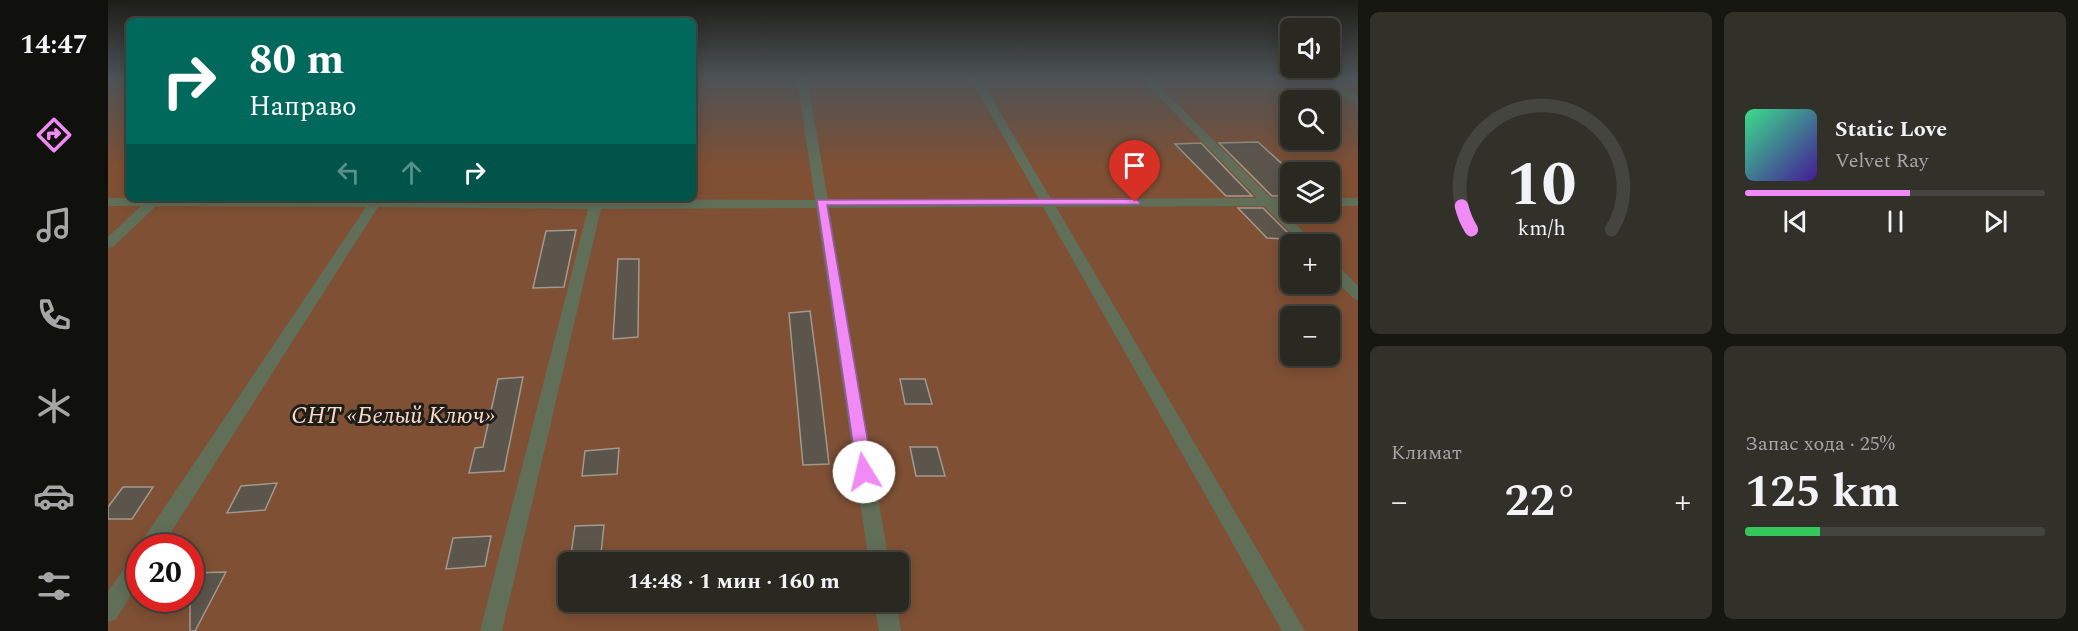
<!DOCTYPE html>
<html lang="ru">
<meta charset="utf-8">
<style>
:root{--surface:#292921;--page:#31312a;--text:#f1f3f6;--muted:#a5a6a5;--line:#45453f;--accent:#f18af4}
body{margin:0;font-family:Spectral,serif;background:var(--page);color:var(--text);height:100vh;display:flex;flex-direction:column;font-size:22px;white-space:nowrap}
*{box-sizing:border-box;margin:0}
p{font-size:20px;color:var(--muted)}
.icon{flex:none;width:33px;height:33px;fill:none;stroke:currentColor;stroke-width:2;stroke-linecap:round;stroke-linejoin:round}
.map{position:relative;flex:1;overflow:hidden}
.drawer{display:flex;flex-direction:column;gap:12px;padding:12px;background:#171712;width:720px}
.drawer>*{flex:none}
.guide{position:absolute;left:18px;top:18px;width:570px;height:183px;border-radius:9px;box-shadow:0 3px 15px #0003,0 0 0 2px var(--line);background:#00695c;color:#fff;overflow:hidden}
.tools{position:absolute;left:1172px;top:18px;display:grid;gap:12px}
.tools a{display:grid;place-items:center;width:60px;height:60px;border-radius:9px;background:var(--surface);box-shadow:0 3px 15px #0003,0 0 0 2px var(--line);font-size:30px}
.speed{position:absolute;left:18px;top:534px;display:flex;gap:12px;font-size:30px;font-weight:700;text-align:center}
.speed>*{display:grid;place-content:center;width:78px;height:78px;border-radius:50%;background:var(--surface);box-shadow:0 3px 15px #0003,0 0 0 2px var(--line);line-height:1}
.speed .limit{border:9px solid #d22;background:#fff;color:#111}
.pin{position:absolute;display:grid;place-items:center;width:51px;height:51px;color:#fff;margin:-62px -26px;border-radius:50% 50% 50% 0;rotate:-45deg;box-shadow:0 0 6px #0007}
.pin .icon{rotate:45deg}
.me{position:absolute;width:66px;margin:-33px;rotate:351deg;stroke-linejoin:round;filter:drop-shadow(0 0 4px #0008)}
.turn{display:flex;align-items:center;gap:21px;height:126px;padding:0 24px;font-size:27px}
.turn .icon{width:78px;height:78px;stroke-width:2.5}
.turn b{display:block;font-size:42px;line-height:51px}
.lanes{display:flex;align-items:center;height:57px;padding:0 24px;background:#0003;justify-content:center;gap:30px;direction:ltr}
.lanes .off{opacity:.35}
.big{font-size:45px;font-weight:700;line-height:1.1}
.drawer .card{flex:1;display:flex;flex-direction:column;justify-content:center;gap:9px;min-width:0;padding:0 21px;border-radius:9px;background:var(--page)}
.drawer .dial{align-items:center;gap:0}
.dial svg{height:156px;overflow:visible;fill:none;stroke:var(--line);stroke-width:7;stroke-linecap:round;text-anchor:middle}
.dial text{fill:var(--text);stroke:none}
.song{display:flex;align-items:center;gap:18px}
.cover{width:72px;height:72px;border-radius:9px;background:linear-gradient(135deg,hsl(150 70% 55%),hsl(260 70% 35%))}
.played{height:6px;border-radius:3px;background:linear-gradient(90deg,var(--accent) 55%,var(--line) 55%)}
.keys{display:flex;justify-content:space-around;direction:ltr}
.heat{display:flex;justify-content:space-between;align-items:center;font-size:33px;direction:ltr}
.charge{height:9px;border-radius:4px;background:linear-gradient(90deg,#34c759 25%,var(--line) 0)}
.drawer .tiles{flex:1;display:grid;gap:12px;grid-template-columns:repeat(2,1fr)}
.trip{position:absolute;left:450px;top:552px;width:351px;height:60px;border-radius:9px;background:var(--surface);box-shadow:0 3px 15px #0003,0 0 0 2px var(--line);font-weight:700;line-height:60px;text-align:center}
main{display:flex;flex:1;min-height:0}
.tabs{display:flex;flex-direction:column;width:108px;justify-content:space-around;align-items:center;background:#10100d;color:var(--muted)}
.tabs .icon{width:42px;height:42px}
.tabs .active{color:var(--accent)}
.tabs b{font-size:27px;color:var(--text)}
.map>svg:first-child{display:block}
.green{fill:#7f5034;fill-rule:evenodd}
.building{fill:#5c554b;stroke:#a1998e;stroke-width:1.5}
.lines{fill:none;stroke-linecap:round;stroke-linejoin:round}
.minor{fill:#616f59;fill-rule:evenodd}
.route{fill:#f18af4;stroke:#9d5a9f;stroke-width:1.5}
.labels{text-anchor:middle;stroke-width:6;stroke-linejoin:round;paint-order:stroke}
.park-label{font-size:24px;font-style:italic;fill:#fcd9c7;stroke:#1e1e19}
</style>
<main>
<nav class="tabs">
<b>14:47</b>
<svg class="icon active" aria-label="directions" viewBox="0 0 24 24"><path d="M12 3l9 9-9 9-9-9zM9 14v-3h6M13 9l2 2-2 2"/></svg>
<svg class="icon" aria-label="music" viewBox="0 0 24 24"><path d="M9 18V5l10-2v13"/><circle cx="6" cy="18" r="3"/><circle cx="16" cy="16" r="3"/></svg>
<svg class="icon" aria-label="phone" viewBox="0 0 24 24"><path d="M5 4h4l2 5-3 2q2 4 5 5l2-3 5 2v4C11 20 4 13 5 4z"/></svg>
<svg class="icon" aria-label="climate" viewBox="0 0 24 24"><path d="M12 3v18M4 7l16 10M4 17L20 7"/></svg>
<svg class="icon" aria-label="car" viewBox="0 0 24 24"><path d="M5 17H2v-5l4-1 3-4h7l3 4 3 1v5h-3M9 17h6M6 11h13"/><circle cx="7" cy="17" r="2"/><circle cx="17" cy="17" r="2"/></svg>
<svg class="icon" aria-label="filters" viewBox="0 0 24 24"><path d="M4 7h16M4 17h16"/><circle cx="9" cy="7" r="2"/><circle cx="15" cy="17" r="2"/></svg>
</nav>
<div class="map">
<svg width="1250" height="631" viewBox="0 0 1250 631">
<rect width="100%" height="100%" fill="#37372c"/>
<path class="green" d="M0,78H21V198H585V78H1250V631H0ZM1182,100H1221V140H1182ZM1182,172H1221V212H1182ZM1182,244H1221V284H1182ZM1182,316H1221V356H1182ZM32,548H82V598H32ZM460,562H790V602H460Z"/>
<g class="building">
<polygon points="1150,142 1182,171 1182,196 1164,196 1111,143"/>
<polygon points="1093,143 1144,196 1118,196 1067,144"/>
<polygon points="1130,208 1155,208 1182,235 1182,239 1159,238"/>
<polygon points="468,230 456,287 425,288 438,231"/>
<polygon points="510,259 531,259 530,337 505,339"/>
<polygon points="702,311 711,379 721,464 695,465 681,313"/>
<polygon points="415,377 396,471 361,473 367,448 375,447 390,379"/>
<polygon points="792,379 817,379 824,404 797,404"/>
<polygon points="802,447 829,447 837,476 808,476"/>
<polygon points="511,448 509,474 474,476 477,451"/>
<polygon points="169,483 157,510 119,513 133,486"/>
<polygon points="15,487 45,487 24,519 0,519 0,507"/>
<polygon points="496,525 492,562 462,562 467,526"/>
<polygon points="383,536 377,566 338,569 345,538"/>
<polygon points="118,572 87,631 82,631 82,573"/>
</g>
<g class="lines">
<g class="minor">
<polygon points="0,78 7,78 0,82"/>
<polygon points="689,78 699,78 720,200 931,199 862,78 872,78 943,199 1149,198 1033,78 1043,78 1163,198 1182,198 1182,206 1171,206 1207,244 1194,244 1156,206 948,207 1197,631 1174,631 935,207 721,208 781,562 761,562 708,208 493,209 394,631 372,631 480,209 270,207 53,548 32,548 32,549 31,548 34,541 258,207 48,206 5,247 0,248 0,237 33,206 0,206 0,198 707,200"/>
<polygon points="1211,78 1222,78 1250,97 1250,105"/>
<rect x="1221" y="198" width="29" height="8"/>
<polygon points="1221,261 1226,262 1250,286 1250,300 1245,298 1221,273"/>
<polygon points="32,552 32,581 8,619 0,622 0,592 25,555"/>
<polygon points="766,602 788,602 793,631 771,631"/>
</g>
</g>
<linearGradient id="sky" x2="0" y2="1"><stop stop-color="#1e1e18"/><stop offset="0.47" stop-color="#4d5356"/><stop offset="1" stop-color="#4d5356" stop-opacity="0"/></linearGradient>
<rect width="1250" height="166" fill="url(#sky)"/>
<polygon class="route" points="1027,199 1032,202 1031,204 719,205 765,472 762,477 756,480 750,477 709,200"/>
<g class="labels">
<g class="park-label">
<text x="285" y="423">СНТ «Белый Ключ»</text>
</g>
</g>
</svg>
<div class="tools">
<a><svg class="icon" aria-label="sound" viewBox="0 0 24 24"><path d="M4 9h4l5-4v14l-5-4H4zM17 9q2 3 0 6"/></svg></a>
<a><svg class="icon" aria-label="search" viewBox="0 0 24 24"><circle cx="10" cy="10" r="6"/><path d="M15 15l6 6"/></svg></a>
<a><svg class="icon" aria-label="layers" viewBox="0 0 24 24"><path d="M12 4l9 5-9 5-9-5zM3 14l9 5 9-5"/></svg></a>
<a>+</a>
<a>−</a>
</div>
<div class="speed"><div class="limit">20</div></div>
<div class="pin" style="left:1027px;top:202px;background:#d93025"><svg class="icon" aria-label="arrive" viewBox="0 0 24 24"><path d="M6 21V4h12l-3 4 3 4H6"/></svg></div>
<svg class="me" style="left:756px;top:472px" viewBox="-20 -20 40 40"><circle r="19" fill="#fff"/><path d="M0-13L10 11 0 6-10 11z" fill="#f18af4"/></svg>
<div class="trip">14:48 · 1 мин · 160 m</div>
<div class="guide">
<div class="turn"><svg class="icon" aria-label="right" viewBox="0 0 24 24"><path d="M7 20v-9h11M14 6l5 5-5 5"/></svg><div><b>80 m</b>Направо</div></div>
<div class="lanes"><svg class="icon off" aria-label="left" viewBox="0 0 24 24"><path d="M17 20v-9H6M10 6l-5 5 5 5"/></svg><svg class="icon off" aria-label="ahead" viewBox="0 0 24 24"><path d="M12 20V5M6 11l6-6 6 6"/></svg><svg class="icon" aria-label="right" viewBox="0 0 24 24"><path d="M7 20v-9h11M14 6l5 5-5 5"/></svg></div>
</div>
</div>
<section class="drawer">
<div class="tiles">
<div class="card dial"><svg viewBox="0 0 100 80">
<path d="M14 69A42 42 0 1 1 86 69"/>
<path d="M14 69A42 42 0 0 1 9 57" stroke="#f18af4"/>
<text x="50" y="56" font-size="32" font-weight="700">10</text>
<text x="50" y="72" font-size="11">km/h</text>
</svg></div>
<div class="card">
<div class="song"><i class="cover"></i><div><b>Static Love</b><p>Velvet Ray</p></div></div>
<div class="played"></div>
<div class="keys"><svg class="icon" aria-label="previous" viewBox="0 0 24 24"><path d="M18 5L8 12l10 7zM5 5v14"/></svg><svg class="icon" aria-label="pause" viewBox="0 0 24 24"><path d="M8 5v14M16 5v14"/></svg><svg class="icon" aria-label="next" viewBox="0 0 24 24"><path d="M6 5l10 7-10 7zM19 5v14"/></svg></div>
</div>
<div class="card"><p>Климат</p>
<div class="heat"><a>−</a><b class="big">22°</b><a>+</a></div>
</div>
<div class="card"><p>Запас хода · 25%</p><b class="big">125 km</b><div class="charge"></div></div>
</div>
</section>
</main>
